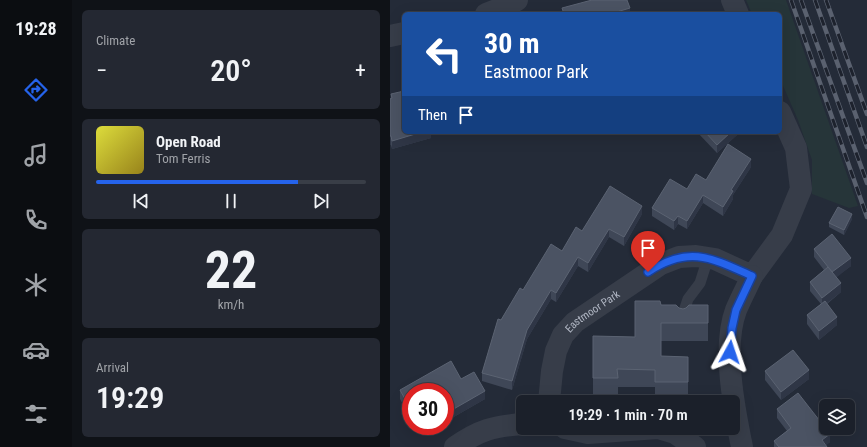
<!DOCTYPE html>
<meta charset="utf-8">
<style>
:root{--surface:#1b202a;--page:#242832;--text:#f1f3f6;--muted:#a0a3a8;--line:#393e47;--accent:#2563eb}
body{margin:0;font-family:"Roboto Condensed",sans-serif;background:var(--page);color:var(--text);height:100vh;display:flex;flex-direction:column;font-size:15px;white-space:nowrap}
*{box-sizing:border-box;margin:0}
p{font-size:13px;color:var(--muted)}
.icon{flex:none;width:22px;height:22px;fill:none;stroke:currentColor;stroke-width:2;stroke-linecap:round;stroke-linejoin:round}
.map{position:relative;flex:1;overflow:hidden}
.panel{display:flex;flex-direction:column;gap:10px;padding:10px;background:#0f1217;width:318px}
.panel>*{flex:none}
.hud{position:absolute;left:12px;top:12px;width:380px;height:122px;border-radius:6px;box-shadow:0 4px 16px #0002,0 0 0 1px var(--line);background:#1a4fa0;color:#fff;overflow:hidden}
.fabs{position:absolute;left:429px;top:399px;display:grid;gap:8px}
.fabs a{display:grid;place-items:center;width:36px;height:36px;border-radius:6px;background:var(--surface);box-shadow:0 4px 16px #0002,0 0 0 1px var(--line);font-size:20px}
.speed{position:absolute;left:12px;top:383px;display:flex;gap:8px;font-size:20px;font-weight:700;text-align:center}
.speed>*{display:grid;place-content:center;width:52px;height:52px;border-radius:50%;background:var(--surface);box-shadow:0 4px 16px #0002,0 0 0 1px var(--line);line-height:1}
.speed .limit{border:6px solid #d22;background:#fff;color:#111}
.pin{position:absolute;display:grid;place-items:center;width:34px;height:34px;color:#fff;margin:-41px -17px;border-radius:50% 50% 50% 0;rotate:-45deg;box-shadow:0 0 4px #0007}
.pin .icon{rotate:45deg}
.me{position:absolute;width:44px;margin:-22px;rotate:5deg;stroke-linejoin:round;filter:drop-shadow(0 0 3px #0008)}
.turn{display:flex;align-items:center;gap:14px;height:84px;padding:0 16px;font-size:18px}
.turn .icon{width:52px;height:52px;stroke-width:2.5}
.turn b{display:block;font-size:28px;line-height:34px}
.then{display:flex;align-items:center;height:38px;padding:0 16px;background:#0003;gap:8px;font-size:15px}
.big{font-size:30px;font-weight:600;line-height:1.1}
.panel .widget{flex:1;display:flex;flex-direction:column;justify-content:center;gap:6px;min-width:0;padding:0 14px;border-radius:6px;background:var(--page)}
.panel .dial{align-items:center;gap:0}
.dial b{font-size:52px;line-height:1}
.song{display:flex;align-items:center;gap:12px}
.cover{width:48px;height:48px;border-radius:6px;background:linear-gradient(135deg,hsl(60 70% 55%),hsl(50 70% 35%))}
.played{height:4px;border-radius:2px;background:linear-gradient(90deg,var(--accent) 75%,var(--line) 75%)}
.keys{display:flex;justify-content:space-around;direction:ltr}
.heat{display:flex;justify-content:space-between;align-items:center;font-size:22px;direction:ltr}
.trip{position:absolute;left:126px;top:395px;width:224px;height:40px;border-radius:6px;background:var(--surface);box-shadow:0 4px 16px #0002,0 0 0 1px var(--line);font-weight:600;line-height:40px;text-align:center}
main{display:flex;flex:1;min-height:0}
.dock{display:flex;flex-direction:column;width:72px;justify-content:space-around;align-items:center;background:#0b0d11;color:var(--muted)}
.dock .icon{width:28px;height:28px}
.dock .active{color:var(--accent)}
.dock b{font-size:18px;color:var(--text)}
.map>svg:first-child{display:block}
.green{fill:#263539}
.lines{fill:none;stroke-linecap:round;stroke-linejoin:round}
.service{stroke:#373d49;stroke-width:11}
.minor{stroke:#373d49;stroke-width:22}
.rail-casing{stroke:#5a616f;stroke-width:4.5}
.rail{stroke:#1d222d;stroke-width:3;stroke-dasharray:9;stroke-linecap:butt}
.wall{fill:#3f4757}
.shaded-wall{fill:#2f3646}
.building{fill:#4b5363;stroke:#5b6372}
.route-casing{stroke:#184099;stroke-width:10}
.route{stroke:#2563eb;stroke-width:7}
.labels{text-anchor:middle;stroke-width:4;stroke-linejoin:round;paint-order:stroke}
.street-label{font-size:11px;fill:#b2b8c5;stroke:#1d222d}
</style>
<main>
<nav class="dock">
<b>19:28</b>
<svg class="icon active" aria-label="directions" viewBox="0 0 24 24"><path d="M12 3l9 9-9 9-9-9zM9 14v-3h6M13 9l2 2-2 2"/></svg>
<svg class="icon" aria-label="music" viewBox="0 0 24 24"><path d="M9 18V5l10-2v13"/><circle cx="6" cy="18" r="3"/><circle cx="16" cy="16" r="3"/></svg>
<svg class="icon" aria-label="phone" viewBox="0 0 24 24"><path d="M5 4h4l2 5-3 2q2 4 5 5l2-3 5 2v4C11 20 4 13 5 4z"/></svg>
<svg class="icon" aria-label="climate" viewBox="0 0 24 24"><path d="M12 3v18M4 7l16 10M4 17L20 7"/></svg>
<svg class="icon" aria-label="car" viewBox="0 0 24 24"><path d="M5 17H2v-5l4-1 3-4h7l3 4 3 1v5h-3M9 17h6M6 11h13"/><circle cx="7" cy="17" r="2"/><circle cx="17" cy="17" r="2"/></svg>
<svg class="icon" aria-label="filters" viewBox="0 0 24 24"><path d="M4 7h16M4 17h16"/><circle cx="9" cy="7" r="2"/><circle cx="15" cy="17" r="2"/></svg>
</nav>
<section class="panel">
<div class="widget"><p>Climate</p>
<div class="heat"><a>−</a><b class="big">20°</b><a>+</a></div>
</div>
<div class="widget">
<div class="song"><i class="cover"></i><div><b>Open Road</b><p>Tom Ferris</p></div></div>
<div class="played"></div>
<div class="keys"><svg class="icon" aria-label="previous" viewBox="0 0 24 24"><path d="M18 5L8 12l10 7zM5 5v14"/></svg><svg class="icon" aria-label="pause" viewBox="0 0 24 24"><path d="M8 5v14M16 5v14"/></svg><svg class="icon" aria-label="next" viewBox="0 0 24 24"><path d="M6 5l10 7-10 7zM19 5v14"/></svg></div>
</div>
<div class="widget dial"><b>22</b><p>km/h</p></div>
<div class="widget"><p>Arrival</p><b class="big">19:29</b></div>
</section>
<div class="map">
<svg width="477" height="447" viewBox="0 0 477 447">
<rect width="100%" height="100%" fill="#242b38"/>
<polygon class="green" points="356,0 396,0 468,206 459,208 422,194 422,160 408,120 390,79 390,14 362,14"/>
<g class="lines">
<polyline class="service" points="293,320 294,311 298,299 310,283 318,258"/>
<g class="minor">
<polyline points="342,0 348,14"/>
<polyline points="96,14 114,7 127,0"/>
<polyline points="0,36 14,33"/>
<path id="s1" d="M159,402L162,371L166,351L173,335L185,322L271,264L289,257L306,256L325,259L362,276L392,235L411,189L406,148L390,112"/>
<polyline points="175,428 198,433 268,428 285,433 305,447"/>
<path d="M65,447C89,430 104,426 133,424"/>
<path d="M352,447C344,408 332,347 346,310C351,298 357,287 362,276"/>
</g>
<g class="rail-casing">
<g id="rail">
<polyline points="401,0 477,217"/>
<polyline points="411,0 477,183"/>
<polyline points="425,0 477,147"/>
<polyline points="436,0 477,114"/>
</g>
</g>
<use href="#rail" class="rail"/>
</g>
<g class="wall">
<polygon points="1,94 41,132 41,138 2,149 1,145 0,145 0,99 1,98"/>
<polygon points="307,132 347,132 347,135 327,153"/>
<polygon points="361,167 343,195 343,199 333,216 313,203 297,229 288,224 284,230 262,216 262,208 297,189 316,180"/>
<polygon points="252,214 234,246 219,237 198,272 188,266 166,302 161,299 137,339 122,390 92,381 92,373 111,320 133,290 192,231"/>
<polygon points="462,219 454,235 439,227 439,223"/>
<polygon points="424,249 461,266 446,277 451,292 437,304 447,325 429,340 417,324 417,315 431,304 420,291 420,282 434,270 424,257"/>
<polygon points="271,305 293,309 318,305 318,341 271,341 271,356 298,357 298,400 265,400 265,387 228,387 228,396 203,396 203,336 245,337"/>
<polygon points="375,371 419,379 391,400 375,380"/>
<polygon points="71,379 95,399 55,422 55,392 21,392 21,417 20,417 10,399 10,390"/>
<polygon points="387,409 440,442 436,445 437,447 384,447 384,441 397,431 387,418"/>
</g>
<g class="shaded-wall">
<polygon points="240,8 240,14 220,14"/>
<polygon points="32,132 41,132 41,138 2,149 2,141"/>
<polygon points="341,132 347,132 347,135 327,153 327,145"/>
<rect x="0" y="136" width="1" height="9"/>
<polygon points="361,159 361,167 343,195 343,199 333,216 333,207 341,190"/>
<polygon points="313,195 313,203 297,229 297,221"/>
<polygon points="252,206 252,214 234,246 234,237"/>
<polygon points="462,214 462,219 454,235 454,230"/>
<polygon points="288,216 288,224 284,230 284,221"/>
<polygon points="219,229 219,237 198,272 198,263"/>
<polygon points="188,257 188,266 166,302 166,293"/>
<polygon points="461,258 461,266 442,281 442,272"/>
<polygon points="451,283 451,292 432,307 432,298"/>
<polygon points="161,290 161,299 137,339 122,390 122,381 137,330"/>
<polygon points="447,317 447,325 429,340 429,331"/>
<polygon points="419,370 419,379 391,400 391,392"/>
<polygon points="95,391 95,399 55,422 55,414"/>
<polygon points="440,434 440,442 434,447 432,440"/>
</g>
<g class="building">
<polygon points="202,0 237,0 240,8 220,14 174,14 172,8"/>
<polygon points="14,91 14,132 32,132 2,141 1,136 0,136 0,99 2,98 1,94"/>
<polygon points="315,132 341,132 327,145"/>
<polygon points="338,144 361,159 341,190 343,191 333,207 313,195 297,221 288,216 284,221 262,208 280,179 297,189 306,174 316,180"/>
<polygon points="220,186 252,206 234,237 219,229 198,263 188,257 166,293 161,290 137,330 122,381 92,373 108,319 111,320 130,288 133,290 161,244 172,251 186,227 192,231"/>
<polygon points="448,207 462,214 454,230 439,223"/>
<polygon points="442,234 461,258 442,272 424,249"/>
<polygon points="438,267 451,283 432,298 420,282"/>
<polygon points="245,301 270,301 271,305 286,305 289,308 293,309 296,308 299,305 318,305 318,323 271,323 271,356 298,357 298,382 265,382 265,370 227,369 228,378 203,378 203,336 245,337"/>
<polygon points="435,301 447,317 429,331 417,315"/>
<polygon points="403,350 419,370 391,392 375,371"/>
<polygon points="61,361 71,379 84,372 95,391 55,414 55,392 21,392 21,408 20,408 10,390"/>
<polygon points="408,393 440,434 432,440 437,447 389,447 384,441 401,428 387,409"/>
</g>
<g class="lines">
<g class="route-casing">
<path id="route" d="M258,272C299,245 322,258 362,276L346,310L342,328L340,352"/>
</g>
<use href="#route" class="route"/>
</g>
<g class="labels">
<g class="street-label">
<text dy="4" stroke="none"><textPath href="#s1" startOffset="107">Eastmoor Park</textPath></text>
</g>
</g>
</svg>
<div class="fabs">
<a><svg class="icon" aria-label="layers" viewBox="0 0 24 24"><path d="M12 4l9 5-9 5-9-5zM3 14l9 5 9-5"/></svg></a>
</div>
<div class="speed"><div class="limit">30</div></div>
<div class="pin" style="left:258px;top:272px;background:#d93025"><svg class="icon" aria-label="arrive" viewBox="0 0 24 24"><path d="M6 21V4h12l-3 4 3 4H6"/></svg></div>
<svg class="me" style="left:340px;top:352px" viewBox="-20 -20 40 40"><path d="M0-17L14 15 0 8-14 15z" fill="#2563eb" stroke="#fff" stroke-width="4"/></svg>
<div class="trip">19:29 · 1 min · 70 m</div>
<div class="hud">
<div class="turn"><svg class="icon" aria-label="left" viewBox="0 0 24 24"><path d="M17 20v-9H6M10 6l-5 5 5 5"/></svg><div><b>30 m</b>Eastmoor Park</div></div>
<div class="then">Then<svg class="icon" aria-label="arrive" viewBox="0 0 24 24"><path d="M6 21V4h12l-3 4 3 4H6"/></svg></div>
</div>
</div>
</main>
